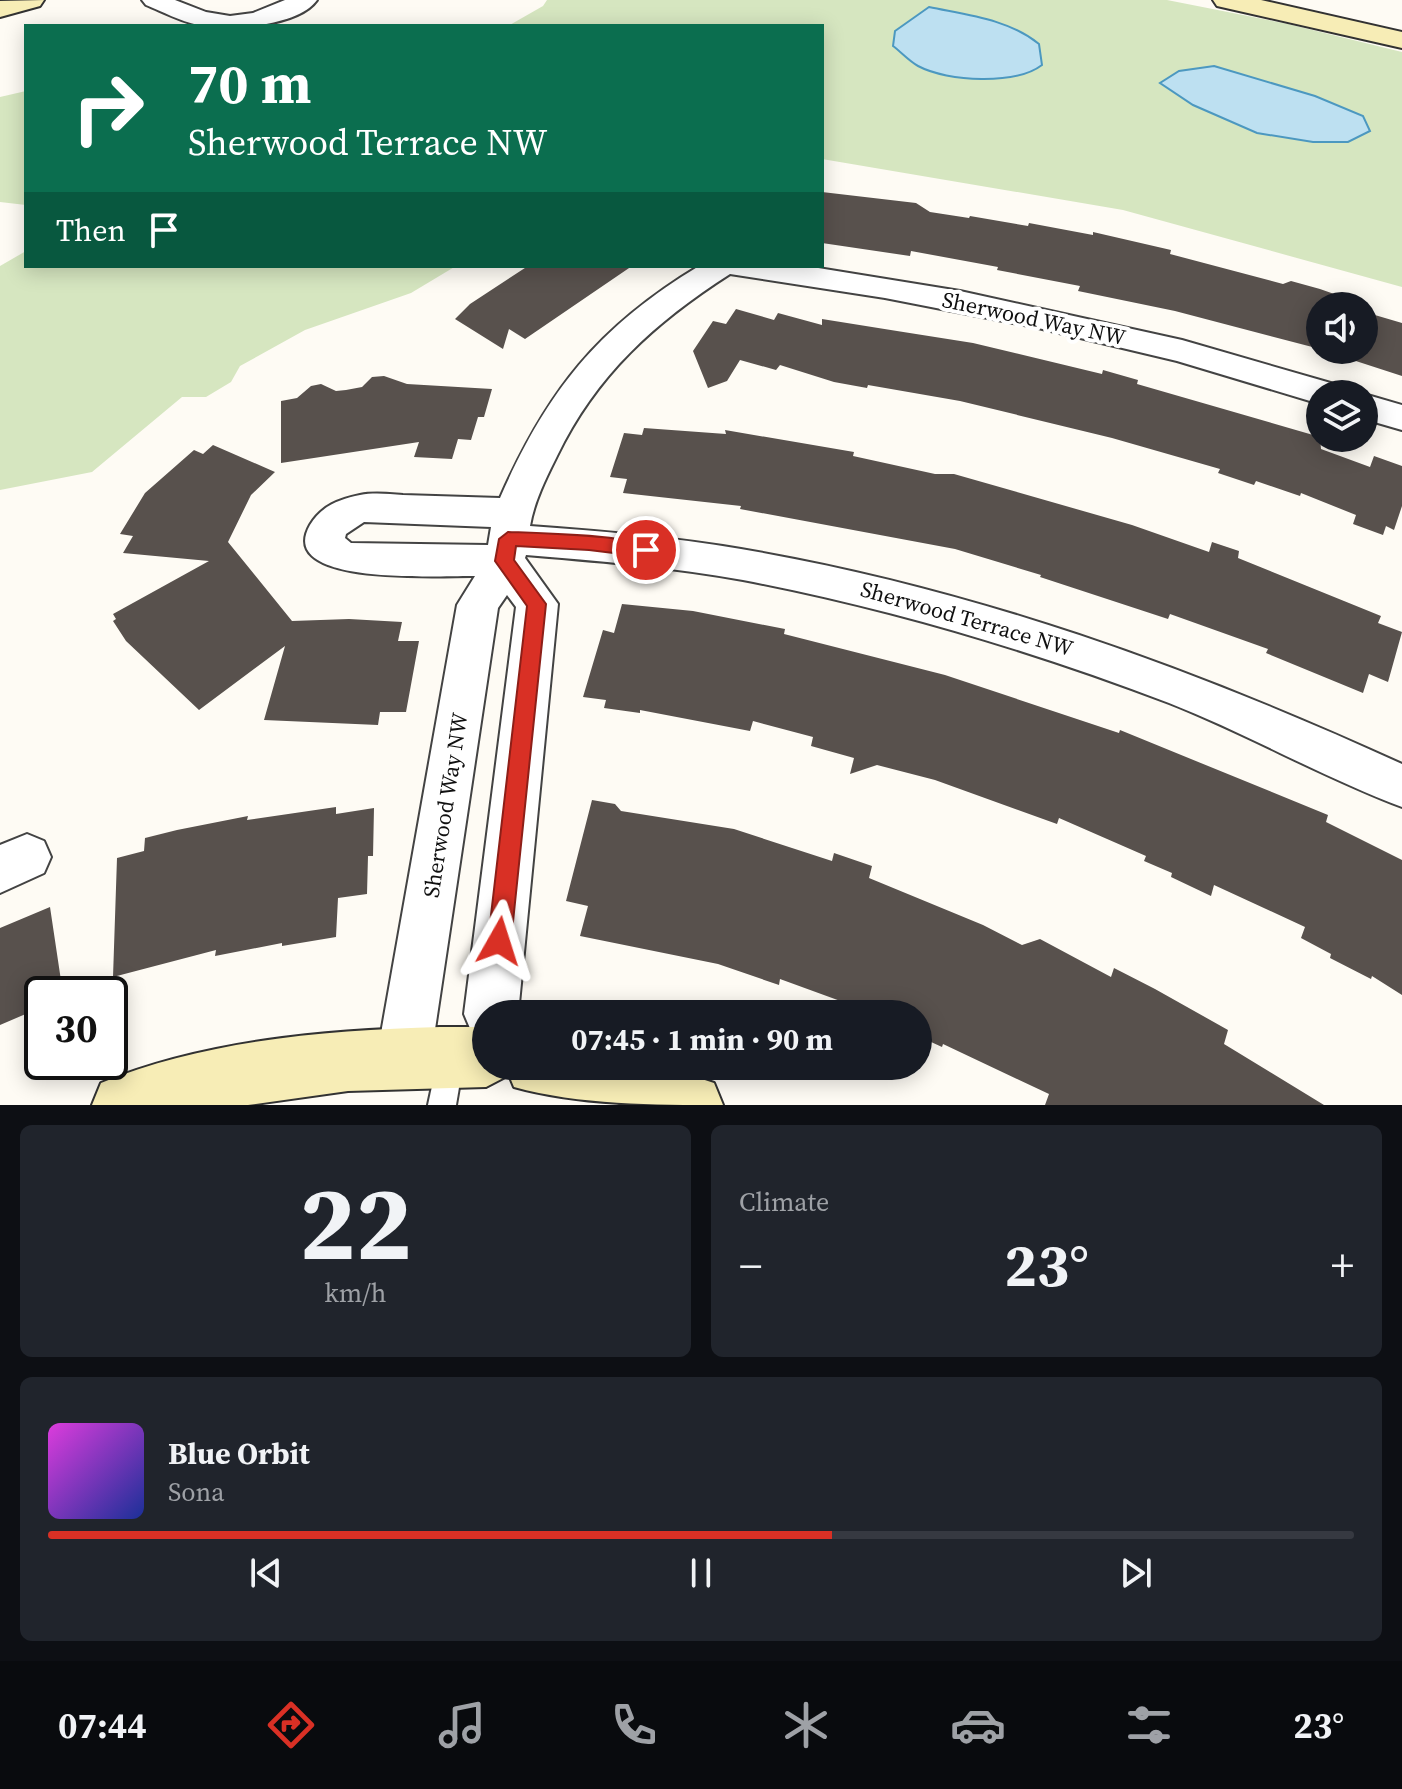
<!DOCTYPE html>
<meta charset="utf-8">
<style>
:root{--surface:#171b24;--page:#20242c;--text:#f1f3f6;--muted:#9ea1a6;--line:#363941;--accent:#d93025}
body{margin:0;font-family:"Source Serif 4",serif;background:var(--page);color:var(--text);height:100vh;display:flex;flex-direction:column;font-size:30px;white-space:nowrap}
*{box-sizing:border-box;margin:0}
p{font-size:26px;color:var(--muted)}
.icon{flex:none;width:44px;height:44px;fill:none;stroke:currentColor;stroke-width:2;stroke-linecap:round;stroke-linejoin:round}
.map{position:relative;height:1105px;overflow:hidden}
.drawer{display:flex;flex-direction:column;gap:20px;padding:20px;background:#0d0f14;flex:1}
.drawer>*{flex:none}
.banner{position:absolute;left:24px;top:24px;width:800px;height:244px;border-radius:0px;box-shadow:0 4px 20px #0003;background:#0b6e4f;color:#fff;overflow:hidden}
.fabs{position:absolute;left:1306px;top:292px;display:grid;gap:16px}
.fabs a{display:grid;place-items:center;width:72px;height:72px;border-radius:50%;background:var(--surface);box-shadow:0 4px 20px #0003;font-size:40px}
.speed{position:absolute;left:24px;top:976px;display:flex;gap:16px;font-size:40px;font-weight:700;text-align:center}
.speed>*{display:grid;place-content:center;width:104px;height:104px;border-radius:50%;background:var(--surface);box-shadow:0 4px 20px #0003;line-height:1}
.speed .limit{border:4px solid #111;border-radius:12px;background:#fff;color:#111}
.pin{position:absolute;display:grid;place-items:center;width:68px;height:68px;color:#fff;margin:-34px;border:4px solid #fff;border-radius:50%;box-shadow:0 2px 8px #0007}
.me{position:absolute;width:88px;margin:-44px;rotate:6deg;stroke-linejoin:round;filter:drop-shadow(0 0 6px #0008)}
.turn{display:flex;align-items:center;gap:28px;height:168px;padding:0 32px;font-size:36px}
.turn .icon{width:104px;height:104px;stroke-width:2.5}
.turn b{display:block;font-size:56px;line-height:68px}
.then{display:flex;align-items:center;height:76px;padding:0 32px;background:#0003;gap:16px;font-size:30px}
.big{font-size:60px;font-weight:700;line-height:1.1}
.drawer .card{flex:1;display:flex;flex-direction:column;justify-content:center;gap:12px;min-width:0;padding:0 28px;border-radius:12px;background:var(--page)}
.drawer .dial{align-items:center;gap:0}
.dial b{font-size:104px;line-height:1}
.song{display:flex;align-items:center;gap:24px}
.cover{width:96px;height:96px;border-radius:12px;background:linear-gradient(135deg,hsl(300 70% 55%),hsl(230 70% 35%))}
.played{height:8px;border-radius:4px;background:linear-gradient(90deg,var(--accent) 60%,var(--line) 60%)}
.keys{display:flex;justify-content:space-around;direction:ltr}
.heat{display:flex;justify-content:space-between;align-items:center;font-size:44px;direction:ltr}
.drawer .tiles{flex:1;display:grid;gap:20px;grid-template-columns:1fr 1fr}
.card:last-child{grid-column:span 2}
.trip{position:absolute;left:472px;top:1000px;width:460px;height:80px;border-radius:40px;background:var(--surface);box-shadow:0 4px 20px #0003;font-weight:700;line-height:80px;text-align:center}
.tab-bar{display:flex;height:128px;justify-content:space-around;align-items:center;background:#090b0e;color:var(--muted)}
.tab-bar .icon{width:56px;height:56px}
.tab-bar .on{color:var(--accent)}
.tab-bar b{font-size:36px;color:var(--text)}
.map>svg:first-child{display:block}
.green{fill:#d6e6c0}
.water{fill:#bde0f1;stroke:#4c98c0;stroke-width:2}
.building{fill:#58514d}
.lines{fill:none;stroke-linecap:round;stroke-linejoin:round}
.lane-casing{stroke:#434343;stroke-width:4}
.street-casing{stroke:#434343;stroke-width:4}
.secondary-casing{stroke:#323232;stroke-width:4}
.lane{fill:#fff;fill-rule:evenodd}
.street{fill:#fff;fill-rule:evenodd}
.secondary{fill:#f7edb6;fill-rule:evenodd}
.route{fill:#d93025;stroke:#8d1f18;stroke-width:2}
.labels{text-anchor:middle;stroke-width:8;stroke-linejoin:round;paint-order:stroke}
.street-label{font-size:22px;fill:#101010;stroke:#fff}
</style>
<div class="map">
<svg width="1402" height="1105" viewBox="0 0 1402 1105">
<rect width="100%" height="100%" fill="#fefbf4"/>
<g class="green">
<polygon points="547,0 1167,0 1288,24 1402,52 1402,287 1123,210 822,159 822,26 508,26 543,6"/>
<polygon points="26,91 26,205 0,202 0,97"/>
<polygon points="26,251 26,266 456,266 411,293 305,330 240,366 231,382 206,397 182,397 92,472 0,490 0,266"/>
</g>
<g class="water">
<path d="M929,7C967,15 1008,19 1039,44L1042,65C1016,85 948,82 918,66C909,61 901,52 893,46L895,31Z"/>
<polygon points="1214,66 1315,96 1363,116 1370,131 1348,142 1313,142 1257,133 1193,105 1160,83 1179,71"/>
</g>
<g class="building">
<polygon points="822,192 916,203 930,212 969,218 970,216 1028,226 1029,223 1093,235 1093,232 1171,250 1170,254 1283,284 1291,281 1320,289 1371,307 1368,313 1402,323 1402,376 1322,350 1364,350 1364,306 1320,306 1320,349 1175,311 1078,291 1080,286 997,270 998,267 911,251 910,256 822,243"/>
<polygon points="528,266 632,266 525,339 509,329 503,349 455,319 470,304"/>
<polygon points="736,309 774,320 778,313 822,325 822,319 897,331 973,343 1102,374 1103,370 1138,380 1137,384 1320,437 1321,449 1370,467 1374,456 1402,466 1402,506 1394,530 1386,526 1383,535 1353,524 1356,515 1301,493 1300,496 1256,481 1254,485 1218,473 1220,469 1112,438 960,401 868,385 867,388 834,382 780,365 776,370 740,360 727,381 708,388 693,351 713,321 726,324"/>
<polygon points="384,376 407,384 492,389 484,417 478,417 471,440 458,439 452,459 414,457 419,442 281,463 281,401 297,398 311,386 321,384 336,391 346,390 362,387 372,377"/>
<polygon points="644,428 726,434 725,430 854,452 853,456 935,474 954,474 1132,525 1209,552 1212,542 1239,551 1238,558 1381,616 1378,623 1402,632 1388,682 1369,674 1363,693 1266,653 1268,649 1170,614 1168,619 1040,577 1041,575 955,549 740,509 741,506 623,493 627,479 610,477 624,433 642,435"/>
<polygon points="213,445 275,472 251,495 228,542 292,621 349,619 402,622 398,641 419,641 406,712 380,712 378,725 264,720 285,646 199,710 126,641 113,621 116,619 113,614 209,561 123,553 133,536 120,534 145,493 194,450 203,454"/>
<polygon points="622,604 693,611 785,629 784,634 945,675 1119,733 1120,730 1328,815 1326,822 1402,860 1402,995 1372,976 1371,979 1330,958 1331,954 1301,938 1305,927 1214,885 1211,896 1171,877 1172,873 1144,861 1146,856 1059,818 1057,824 935,780 877,765 850,774 854,758 811,746 813,737 753,721 750,731 640,710 640,713 604,708 606,700 583,697 603,630 614,633"/>
<polygon points="592,800 615,804 621,811 734,829 832,861 834,853 872,866 869,878 983,925 1022,945 1040,939 1111,977 1114,968 1155,989 1228,1030 1224,1044 1324,1105 1045,1105 1049,1094 943,1044 942,1047 918,1036 918,1014 876,1014 780,979 779,985 718,964 580,936 588,906 566,901"/>
<polygon points="336,807 336,814 374,808 373,856 368,856 367,894 338,898 336,937 282,946 282,943 215,956 216,950 113,977 117,858 144,851 145,838 177,830 248,816 247,820"/>
<polygon points="50,907 63,994 42,994 42,1007 0,1025 0,928"/>
</g>
<g class="lines">
<g class="lane-casing">
<polygon id="lane" points="449,1050 459,1054 463,1064 456,1105 428,1105 439,1054"/>
</g>
<g class="street-casing">
<g id="street">
<path d="M142,0H175L206,12L230,16L253,13L285,0H317C299,26 227,32 198,25C180,21 163,12 146,5Z"/>
<path d="M699,266H806L960,291L1182,340L1341,386L1346,394H1320V404L1177,361L1034,327L885,298L730,274C655,322 596,375 557,456C546,478 534,502 530,526C601,531 671,537 741,549C971,588 1190,667 1402,764V807C1322,777 1248,734 1169,703C1030,650 889,608 743,580C671,567 598,561 526,555L525,558L558,604L518,1014H486V1039L472,1033L464,1014L516,607L507,595L498,608L431,1056L423,1075L404,1083L385,1075L377,1056L457,605L475,576C446,575 274,588 310,525C321,506 340,499 360,495C374,492 389,494 403,495C435,496 468,497 500,498C547,391 598,327 699,266ZM364,522L491,527L488,545L351,543L345,538L346,534Z"/>
<polygon points="1363,394 1364,394 1402,405 1402,430 1364,419"/>
<polygon points="27,834 44,841 51,857 44,873 0,893 0,845"/>
</g>
</g>
<g class="secondary-casing">
<g id="secondary">
<polygon points="44,0 40,6 0,17 0,1"/>
<polygon points="1213,0 1261,0 1402,32 1402,48 1217,6"/>
<path d="M440,1027H486V1066H662L714,1083L723,1105C654,1105 579,1105 514,1087L509,1075L486,1087L348,1091L248,1105H92L101,1083C206,1040 327,1030 440,1027Z"/>
</g>
</g>
<use href="#lane" class="lane"/>
<use href="#street" class="street"/>
<use href="#secondary" class="secondary"/>
</g>
<path class="route" d="M508,532C532,533 645,535 655,550L646,557L589,550L516,546L514,560L546,604L511,941L507,949L499,952L491,949L488,941L527,606L495,561L499,539Z"/>
<g class="labels">
<g class="street-label">
<text transform="translate(1034 318) rotate(12)" y="8">Sherwood Way NW</text>
<text transform="translate(967 618) rotate(16)" y="8">Sherwood Terrace NW</text>
<text transform="translate(445 805) rotate(-81)" y="8">Sherwood Way NW</text>
</g>
</g>
</svg>
<div class="fabs">
<a><svg class="icon" aria-label="sound" viewBox="0 0 24 24"><path d="M4 9h4l5-4v14l-5-4H4zM17 9q2 3 0 6"/></svg></a>
<a><svg class="icon" aria-label="layers" viewBox="0 0 24 24"><path d="M12 4l9 5-9 5-9-5zM3 14l9 5 9-5"/></svg></a>
</div>
<div class="speed"><div class="limit">30</div></div>
<div class="pin" style="left:646px;top:550px;background:#d93025"><svg class="icon" aria-label="arrive" viewBox="0 0 24 24"><path d="M6 21V4h12l-3 4 3 4H6"/></svg></div>
<svg class="me" style="left:499px;top:941px" viewBox="-20 -20 40 40"><path d="M0-17L14 15 0 8-14 15z" fill="#d93025" stroke="#fff" stroke-width="4"/></svg>
<div class="trip">07:45 · 1 min · 90 m</div>
<div class="banner">
<div class="turn"><svg class="icon" aria-label="right" viewBox="0 0 24 24"><path d="M7 20v-9h11M14 6l5 5-5 5"/></svg><div><b>70 m</b>Sherwood Terrace NW</div></div>
<div class="then">Then<svg class="icon" aria-label="arrive" viewBox="0 0 24 24"><path d="M6 21V4h12l-3 4 3 4H6"/></svg></div>
</div>
</div>
<section class="drawer">
<div class="tiles">
<div class="card dial"><b>22</b><p>km/h</p></div>
<div class="card"><p>Climate</p>
<div class="heat"><a>−</a><b class="big">23°</b><a>+</a></div>
</div>
<div class="card">
<div class="song"><i class="cover"></i><div><b>Blue Orbit</b><p>Sona</p></div></div>
<div class="played"></div>
<div class="keys"><svg class="icon" aria-label="previous" viewBox="0 0 24 24"><path d="M18 5L8 12l10 7zM5 5v14"/></svg><svg class="icon" aria-label="pause" viewBox="0 0 24 24"><path d="M8 5v14M16 5v14"/></svg><svg class="icon" aria-label="next" viewBox="0 0 24 24"><path d="M6 5l10 7-10 7zM19 5v14"/></svg></div>
</div>
</div>
</section>
<nav class="tab-bar">
<b>07:44</b>
<svg class="icon on" aria-label="directions" viewBox="0 0 24 24"><path d="M12 3l9 9-9 9-9-9zM9 14v-3h6M13 9l2 2-2 2"/></svg>
<svg class="icon" aria-label="music" viewBox="0 0 24 24"><path d="M9 18V5l10-2v13"/><circle cx="6" cy="18" r="3"/><circle cx="16" cy="16" r="3"/></svg>
<svg class="icon" aria-label="phone" viewBox="0 0 24 24"><path d="M5 4h4l2 5-3 2q2 4 5 5l2-3 5 2v4C11 20 4 13 5 4z"/></svg>
<svg class="icon" aria-label="climate" viewBox="0 0 24 24"><path d="M12 3v18M4 7l16 10M4 17L20 7"/></svg>
<svg class="icon" aria-label="car" viewBox="0 0 24 24"><path d="M5 17H2v-5l4-1 3-4h7l3 4 3 1v5h-3M9 17h6M6 11h13"/><circle cx="7" cy="17" r="2"/><circle cx="17" cy="17" r="2"/></svg>
<svg class="icon" aria-label="filters" viewBox="0 0 24 24"><path d="M4 7h16M4 17h16"/><circle cx="9" cy="7" r="2"/><circle cx="15" cy="17" r="2"/></svg>
<b>23°</b>
</nav>
